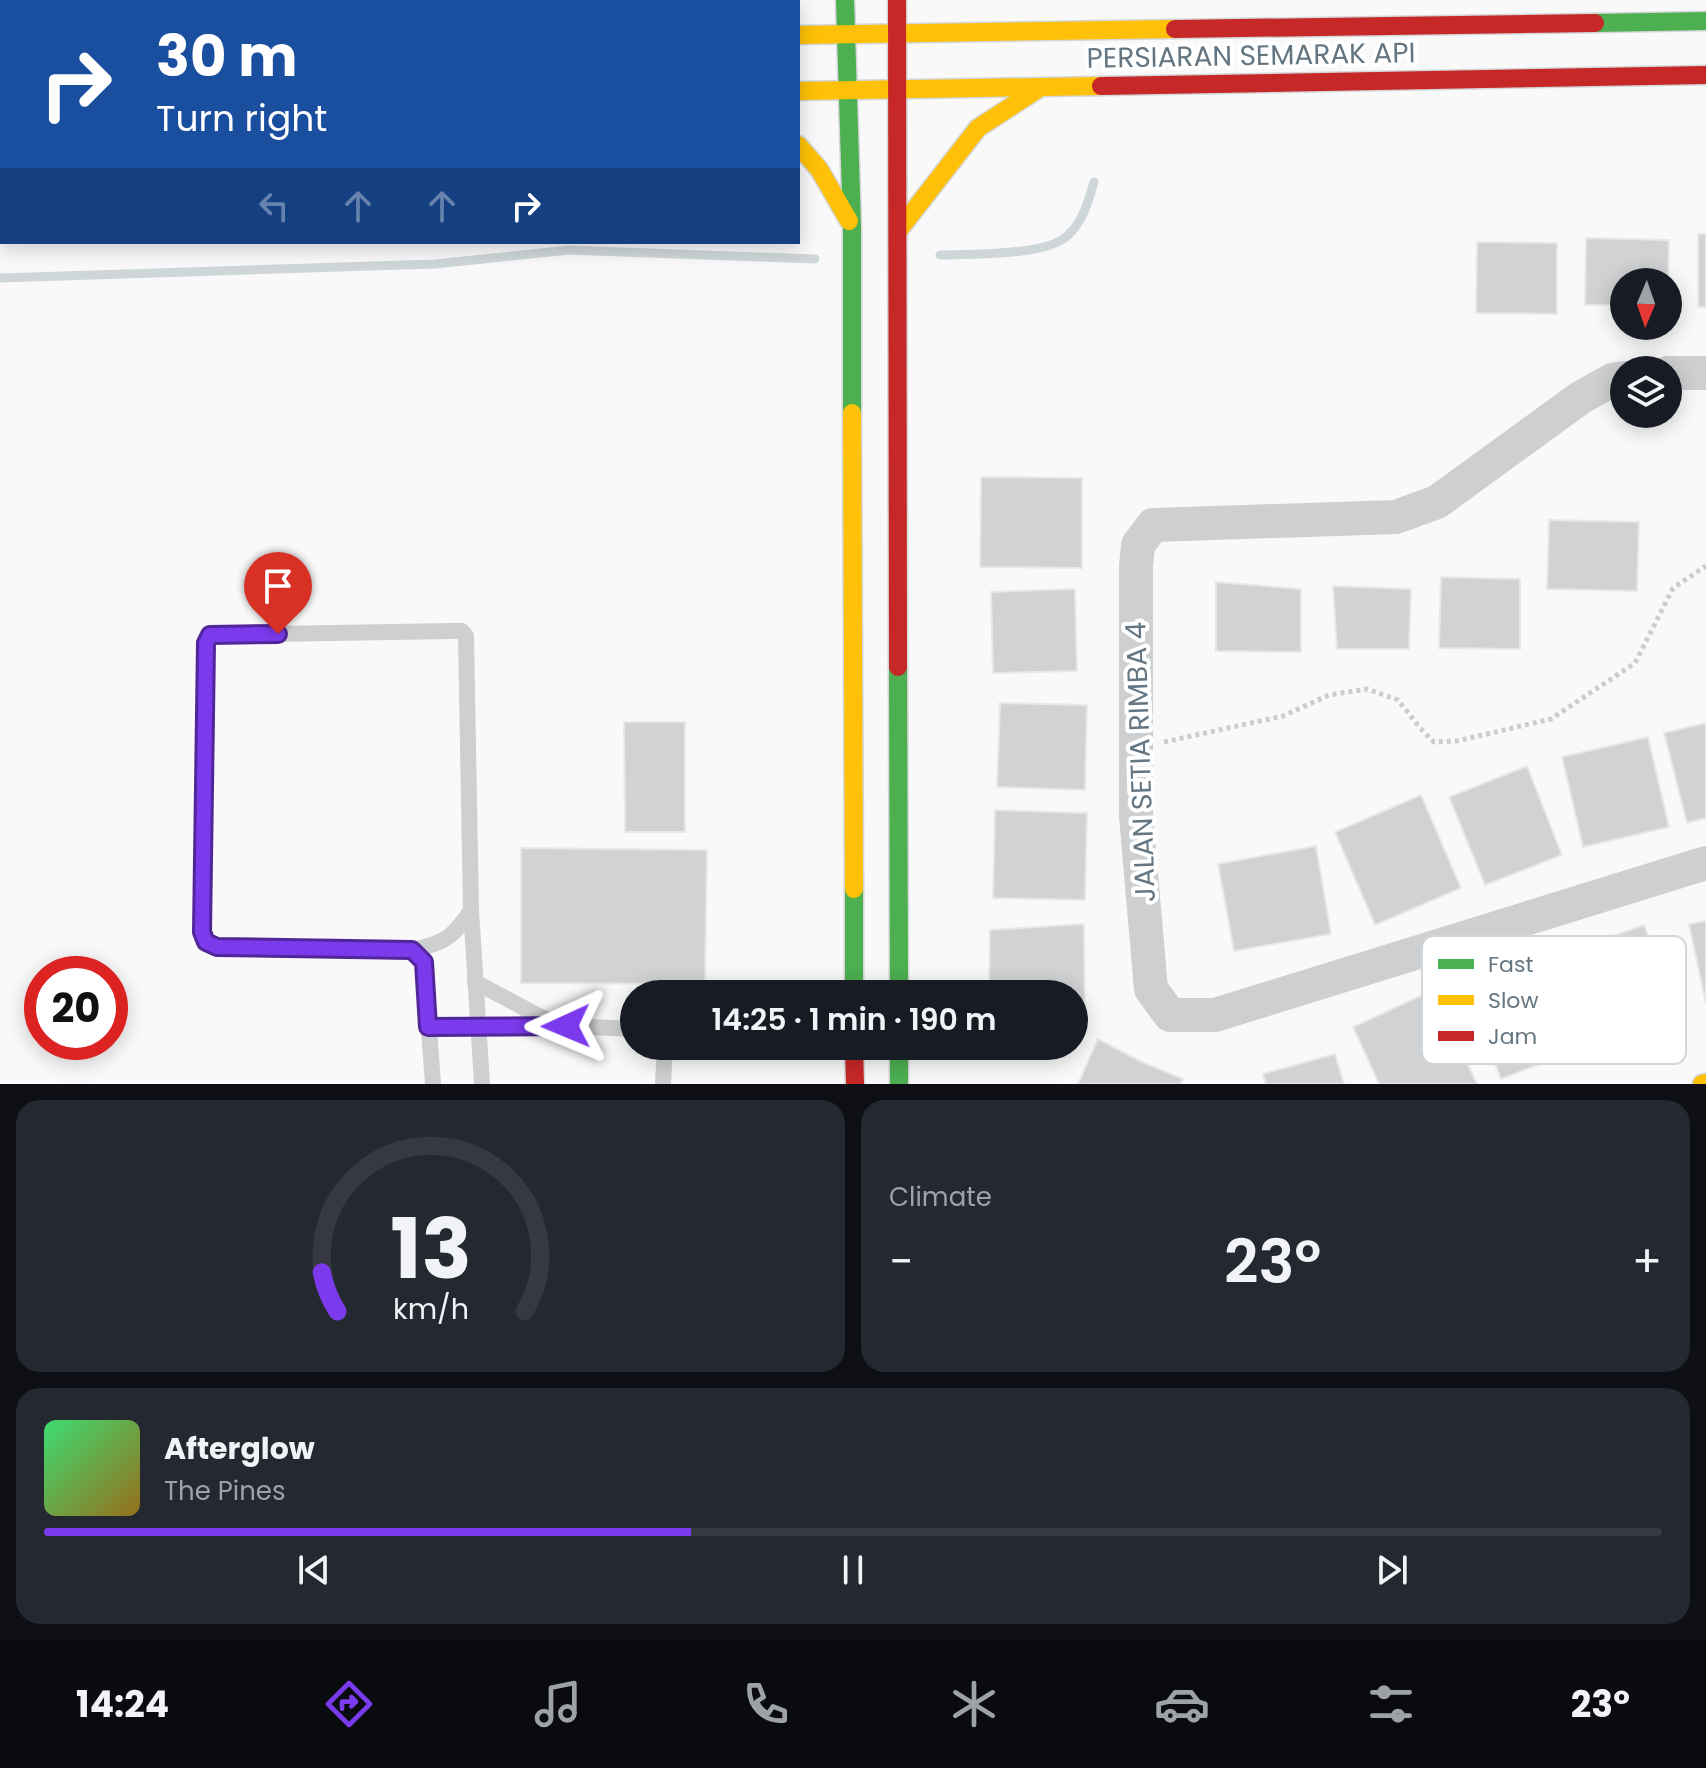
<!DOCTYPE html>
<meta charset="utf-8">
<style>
:root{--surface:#171b24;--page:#242831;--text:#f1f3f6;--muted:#9ea1a6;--line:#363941;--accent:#7c3aed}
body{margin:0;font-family:Poppins,sans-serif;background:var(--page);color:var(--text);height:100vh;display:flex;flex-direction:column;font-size:30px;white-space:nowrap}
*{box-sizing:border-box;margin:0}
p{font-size:26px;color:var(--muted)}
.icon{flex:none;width:44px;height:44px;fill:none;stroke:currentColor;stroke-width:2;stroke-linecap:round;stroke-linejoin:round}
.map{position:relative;height:1084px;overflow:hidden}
.side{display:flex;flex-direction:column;gap:16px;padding:16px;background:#0d0f14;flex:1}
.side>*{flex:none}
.banner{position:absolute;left:0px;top:0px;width:800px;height:244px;box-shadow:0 4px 20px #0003;background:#1a4fa0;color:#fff;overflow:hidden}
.needle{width:52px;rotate:182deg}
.controls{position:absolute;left:1610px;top:268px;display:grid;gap:16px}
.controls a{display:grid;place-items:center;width:72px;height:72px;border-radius:50%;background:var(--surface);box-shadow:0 4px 20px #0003;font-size:40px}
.speed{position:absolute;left:24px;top:956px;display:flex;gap:16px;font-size:40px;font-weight:700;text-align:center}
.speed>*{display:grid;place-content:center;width:104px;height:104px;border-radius:50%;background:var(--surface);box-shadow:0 4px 20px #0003;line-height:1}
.speed .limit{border:12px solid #d22;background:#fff;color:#111}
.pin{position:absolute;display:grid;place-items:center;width:68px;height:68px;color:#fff;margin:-82px -34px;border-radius:50% 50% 50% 0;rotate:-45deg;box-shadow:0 0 8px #0007}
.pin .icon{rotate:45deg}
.me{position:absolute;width:88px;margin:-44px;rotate:269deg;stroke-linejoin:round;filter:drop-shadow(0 0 6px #0008)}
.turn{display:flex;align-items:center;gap:28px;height:168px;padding:0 24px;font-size:36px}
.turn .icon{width:104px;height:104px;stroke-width:2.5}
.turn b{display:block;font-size:56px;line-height:68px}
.lanes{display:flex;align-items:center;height:76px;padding:0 24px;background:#0003;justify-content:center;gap:40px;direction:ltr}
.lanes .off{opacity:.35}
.big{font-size:60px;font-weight:600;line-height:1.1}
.side .card{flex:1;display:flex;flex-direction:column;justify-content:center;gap:12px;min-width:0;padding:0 28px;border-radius:24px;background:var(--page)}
.side .dial{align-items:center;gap:0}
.dial svg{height:208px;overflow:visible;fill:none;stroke:var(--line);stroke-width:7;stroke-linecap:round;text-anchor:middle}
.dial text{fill:var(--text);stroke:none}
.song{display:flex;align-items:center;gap:24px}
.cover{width:96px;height:96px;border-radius:12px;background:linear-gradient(135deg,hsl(140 70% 55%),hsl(40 70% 35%))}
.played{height:8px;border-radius:4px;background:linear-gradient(90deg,var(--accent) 40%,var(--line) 40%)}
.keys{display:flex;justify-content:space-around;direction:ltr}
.heat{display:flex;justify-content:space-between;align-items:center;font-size:44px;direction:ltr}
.side .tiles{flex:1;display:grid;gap:16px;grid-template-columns:1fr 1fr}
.card:last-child{grid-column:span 2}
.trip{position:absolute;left:620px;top:980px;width:468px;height:80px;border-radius:40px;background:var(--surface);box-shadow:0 4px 20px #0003;font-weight:600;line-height:80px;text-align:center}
.tab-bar{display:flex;height:128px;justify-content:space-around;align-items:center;background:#090b0e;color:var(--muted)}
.tab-bar .icon{width:56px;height:56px}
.tab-bar .current{color:var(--accent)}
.tab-bar b{font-size:36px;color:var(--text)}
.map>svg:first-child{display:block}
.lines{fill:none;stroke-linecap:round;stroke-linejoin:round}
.stream{stroke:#ced6d9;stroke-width:9}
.building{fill:#d0d2d3;stroke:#e8e8e8;stroke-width:2}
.fast-casing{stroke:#d5d6d7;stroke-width:21}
.slow-casing{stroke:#d5d6d7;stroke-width:21}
.jam-casing{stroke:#d5d6d7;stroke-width:21}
.path{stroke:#cbcccd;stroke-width:5;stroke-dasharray:4 4;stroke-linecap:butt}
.lane{stroke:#cecfd0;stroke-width:16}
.street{stroke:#cecfd0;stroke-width:34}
.fast{stroke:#4caf50;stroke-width:18}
.slow{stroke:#ffc107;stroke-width:18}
.jam{stroke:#c62828;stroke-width:18}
.route-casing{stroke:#51269a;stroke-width:20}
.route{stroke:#7c3aed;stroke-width:14}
.labels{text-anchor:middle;stroke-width:8;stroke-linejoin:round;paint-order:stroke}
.street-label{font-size:28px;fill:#657683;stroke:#fff}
.key{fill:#fff;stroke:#d1d6da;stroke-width:2}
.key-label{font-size:22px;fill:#657683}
</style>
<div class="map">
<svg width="1706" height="1084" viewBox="0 0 1706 1084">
<rect width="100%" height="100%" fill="#f9f9f9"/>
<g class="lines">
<g class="stream">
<path d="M940,255C970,254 1046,256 1067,236C1083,222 1088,202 1094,182"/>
<polyline points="0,278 435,264 569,250 815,259"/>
</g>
</g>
<g class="building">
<rect x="1698" y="234" width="8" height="73"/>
<polygon points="1586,238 1669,240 1668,286 1668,282 1624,282 1624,305 1585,305"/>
<polygon points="1477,242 1557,243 1557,314 1476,313"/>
<polygon points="981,477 1082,478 1082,568 980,567"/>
<polygon points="1549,520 1639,522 1637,591 1547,589"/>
<polygon points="1441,577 1520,579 1520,649 1439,648"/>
<polygon points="1216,582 1301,589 1301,652 1216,651"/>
<polygon points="1333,586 1411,589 1409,649 1337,649"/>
<polygon points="1075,589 1077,671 993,673 991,592"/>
<polygon points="1000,703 1087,705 1085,790 997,787"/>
<polygon points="624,722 685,722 685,832 625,832"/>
<polygon points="1706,723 1706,818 1687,823 1664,733"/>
<polygon points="1648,737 1669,827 1583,847 1562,757"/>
<polygon points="1527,766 1562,855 1485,885 1449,797"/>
<polygon points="1421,795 1461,888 1375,925 1335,832"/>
<polygon points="995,810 1087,813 1085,900 993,898"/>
<polygon points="1316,846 1331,934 1234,951 1218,864"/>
<polygon points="521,848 707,850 705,984 521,983"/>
<polygon points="1706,921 1706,1004 1689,924"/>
<polygon points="1084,924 1085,1020 1074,1020 1074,994 989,994 990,930"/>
<polygon points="1644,925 1679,1018 1605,1045 1571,951"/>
<polygon points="1547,968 1579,1049 1501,1079 1469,997"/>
<polygon points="1433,990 1477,1084 1379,1084 1353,1027"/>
<polygon points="1098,1039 1140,1061 1183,1079 1180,1084 1078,1084"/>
<polygon points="1335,1054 1344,1084 1266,1084 1263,1074"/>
</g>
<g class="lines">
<g class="fast-casing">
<g id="fast">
<polyline points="845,0 852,227 852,413"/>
<polyline points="1595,23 1706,21"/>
<polyline points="898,667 899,994"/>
<polyline points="854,889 854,994"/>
<polyline points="899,1046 899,1084"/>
</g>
</g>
<g class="slow-casing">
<g id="slow">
<polyline points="798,35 1175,29"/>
<polyline points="798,91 1101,86"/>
<polyline points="798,145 819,169 849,221"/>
<polyline points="898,231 978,128 1041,87"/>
<polyline points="852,413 854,889"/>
<polyline points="1702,1084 1706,1083"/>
</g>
</g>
<g class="jam-casing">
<g id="jam">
<polyline points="897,0 898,667"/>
<polyline points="757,2 762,0"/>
<polyline points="1175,29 1595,23"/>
<polyline points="0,47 2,47"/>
<polyline points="1101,86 1706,75"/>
<polyline points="0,100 2,100"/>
<polyline points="854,1046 855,1084"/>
</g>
</g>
<polyline class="path" points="1164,742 1283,716 1329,695 1367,689 1398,700 1420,728 1434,742 1457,741 1551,719 1635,663 1673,588 1706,566"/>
<g class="lane">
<path d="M454,631H462L466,636L471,910C454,937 443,944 412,950L217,947L206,942L202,932L206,643L210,635Z"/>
<polyline points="471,910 482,1084"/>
<polyline points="412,950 424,962 433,1084"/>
<polyline points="475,982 541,1017 556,1023"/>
<polyline points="428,1027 566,1026 634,1029"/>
<polyline points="663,1084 665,1046"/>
</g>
<g class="street">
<polyline points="1668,373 1706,373"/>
<polyline points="1624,378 1612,380 1580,398 1437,502 1396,517 1153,525 1138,545 1136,566 1136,816 1151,989 1170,1015 1215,1015 1706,863"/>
</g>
<use href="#fast" class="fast"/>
<use href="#slow" class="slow"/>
<use href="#jam" class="jam"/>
</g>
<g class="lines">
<g class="route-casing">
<polyline id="route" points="278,634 210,635 206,643 202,932 206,942 217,947 412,950 424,962 428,1027 566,1026"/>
</g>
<use href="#route" class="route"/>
</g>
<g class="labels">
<g class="street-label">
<text transform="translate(1251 55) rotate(-1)" y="10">PERSIARAN SEMARAK API</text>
<text transform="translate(1140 762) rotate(-92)" y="10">JALAN SETIA RIMBA 4</text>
</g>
</g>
<rect x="1422" y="936" width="264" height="128" rx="12" class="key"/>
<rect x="1438" y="959" width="36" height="10" fill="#4caf50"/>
<rect x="1438" y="995" width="36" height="10" fill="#ffc107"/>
<rect x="1438" y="1031" width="36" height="10" fill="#c62828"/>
<g class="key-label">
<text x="1488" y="972">Fast</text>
<text x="1488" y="1008">Slow</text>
<text x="1488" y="1044">Jam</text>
</g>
</svg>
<div class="controls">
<a><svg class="needle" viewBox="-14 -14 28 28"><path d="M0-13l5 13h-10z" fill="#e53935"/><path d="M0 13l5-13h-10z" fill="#9ea1a6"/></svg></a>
<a><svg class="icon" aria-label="layers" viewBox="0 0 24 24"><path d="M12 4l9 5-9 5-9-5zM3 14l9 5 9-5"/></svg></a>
</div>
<div class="speed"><div class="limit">20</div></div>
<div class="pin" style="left:278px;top:634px;background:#d93025"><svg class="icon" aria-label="arrive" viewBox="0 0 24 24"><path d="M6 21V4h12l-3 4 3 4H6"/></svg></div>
<svg class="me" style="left:566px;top:1026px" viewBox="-20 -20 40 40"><path d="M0-17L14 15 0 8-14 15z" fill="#7c3aed" stroke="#fff" stroke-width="4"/></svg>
<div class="trip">14:25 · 1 min · 190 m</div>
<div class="banner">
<div class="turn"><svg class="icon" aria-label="right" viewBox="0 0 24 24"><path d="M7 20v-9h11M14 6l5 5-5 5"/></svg><div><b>30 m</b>Turn right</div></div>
<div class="lanes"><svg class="icon off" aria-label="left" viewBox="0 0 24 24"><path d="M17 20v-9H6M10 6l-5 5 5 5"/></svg><svg class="icon off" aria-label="ahead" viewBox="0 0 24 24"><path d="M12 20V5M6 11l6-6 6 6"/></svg><svg class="icon off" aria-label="ahead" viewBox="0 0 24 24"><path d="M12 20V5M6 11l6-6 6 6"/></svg><svg class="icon" aria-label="right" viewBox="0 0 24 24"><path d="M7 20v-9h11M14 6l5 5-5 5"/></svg></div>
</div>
</div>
<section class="side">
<div class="tiles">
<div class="card dial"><svg viewBox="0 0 100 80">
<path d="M14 69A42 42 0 1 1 86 69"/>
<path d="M14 69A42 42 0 0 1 8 54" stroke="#7c3aed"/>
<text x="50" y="56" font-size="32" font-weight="700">13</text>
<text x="50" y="72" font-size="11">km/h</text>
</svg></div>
<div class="card"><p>Climate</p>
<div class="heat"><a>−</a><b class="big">23°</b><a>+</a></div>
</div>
<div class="card">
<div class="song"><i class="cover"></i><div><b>Afterglow</b><p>The Pines</p></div></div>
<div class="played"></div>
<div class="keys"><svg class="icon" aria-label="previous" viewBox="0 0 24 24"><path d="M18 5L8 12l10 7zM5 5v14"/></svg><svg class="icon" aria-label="pause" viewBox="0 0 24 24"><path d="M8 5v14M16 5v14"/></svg><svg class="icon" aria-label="next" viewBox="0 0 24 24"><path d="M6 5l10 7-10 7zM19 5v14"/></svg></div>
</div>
</div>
</section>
<nav class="tab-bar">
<b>14:24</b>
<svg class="icon current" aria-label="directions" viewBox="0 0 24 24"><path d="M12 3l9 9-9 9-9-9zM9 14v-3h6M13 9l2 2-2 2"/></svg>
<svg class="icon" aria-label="music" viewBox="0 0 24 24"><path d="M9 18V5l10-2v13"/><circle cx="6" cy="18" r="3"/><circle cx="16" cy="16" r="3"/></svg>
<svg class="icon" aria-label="phone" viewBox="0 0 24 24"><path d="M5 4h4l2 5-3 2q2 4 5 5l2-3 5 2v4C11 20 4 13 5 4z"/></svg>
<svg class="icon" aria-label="climate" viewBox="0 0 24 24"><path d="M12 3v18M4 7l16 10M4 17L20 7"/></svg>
<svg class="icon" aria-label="car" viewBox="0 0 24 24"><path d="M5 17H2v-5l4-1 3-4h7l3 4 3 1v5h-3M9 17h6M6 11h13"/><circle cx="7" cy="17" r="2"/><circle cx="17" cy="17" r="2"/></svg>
<svg class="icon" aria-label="filters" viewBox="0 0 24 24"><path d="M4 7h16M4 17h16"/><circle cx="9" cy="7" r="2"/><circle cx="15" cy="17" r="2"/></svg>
<b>23°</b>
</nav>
